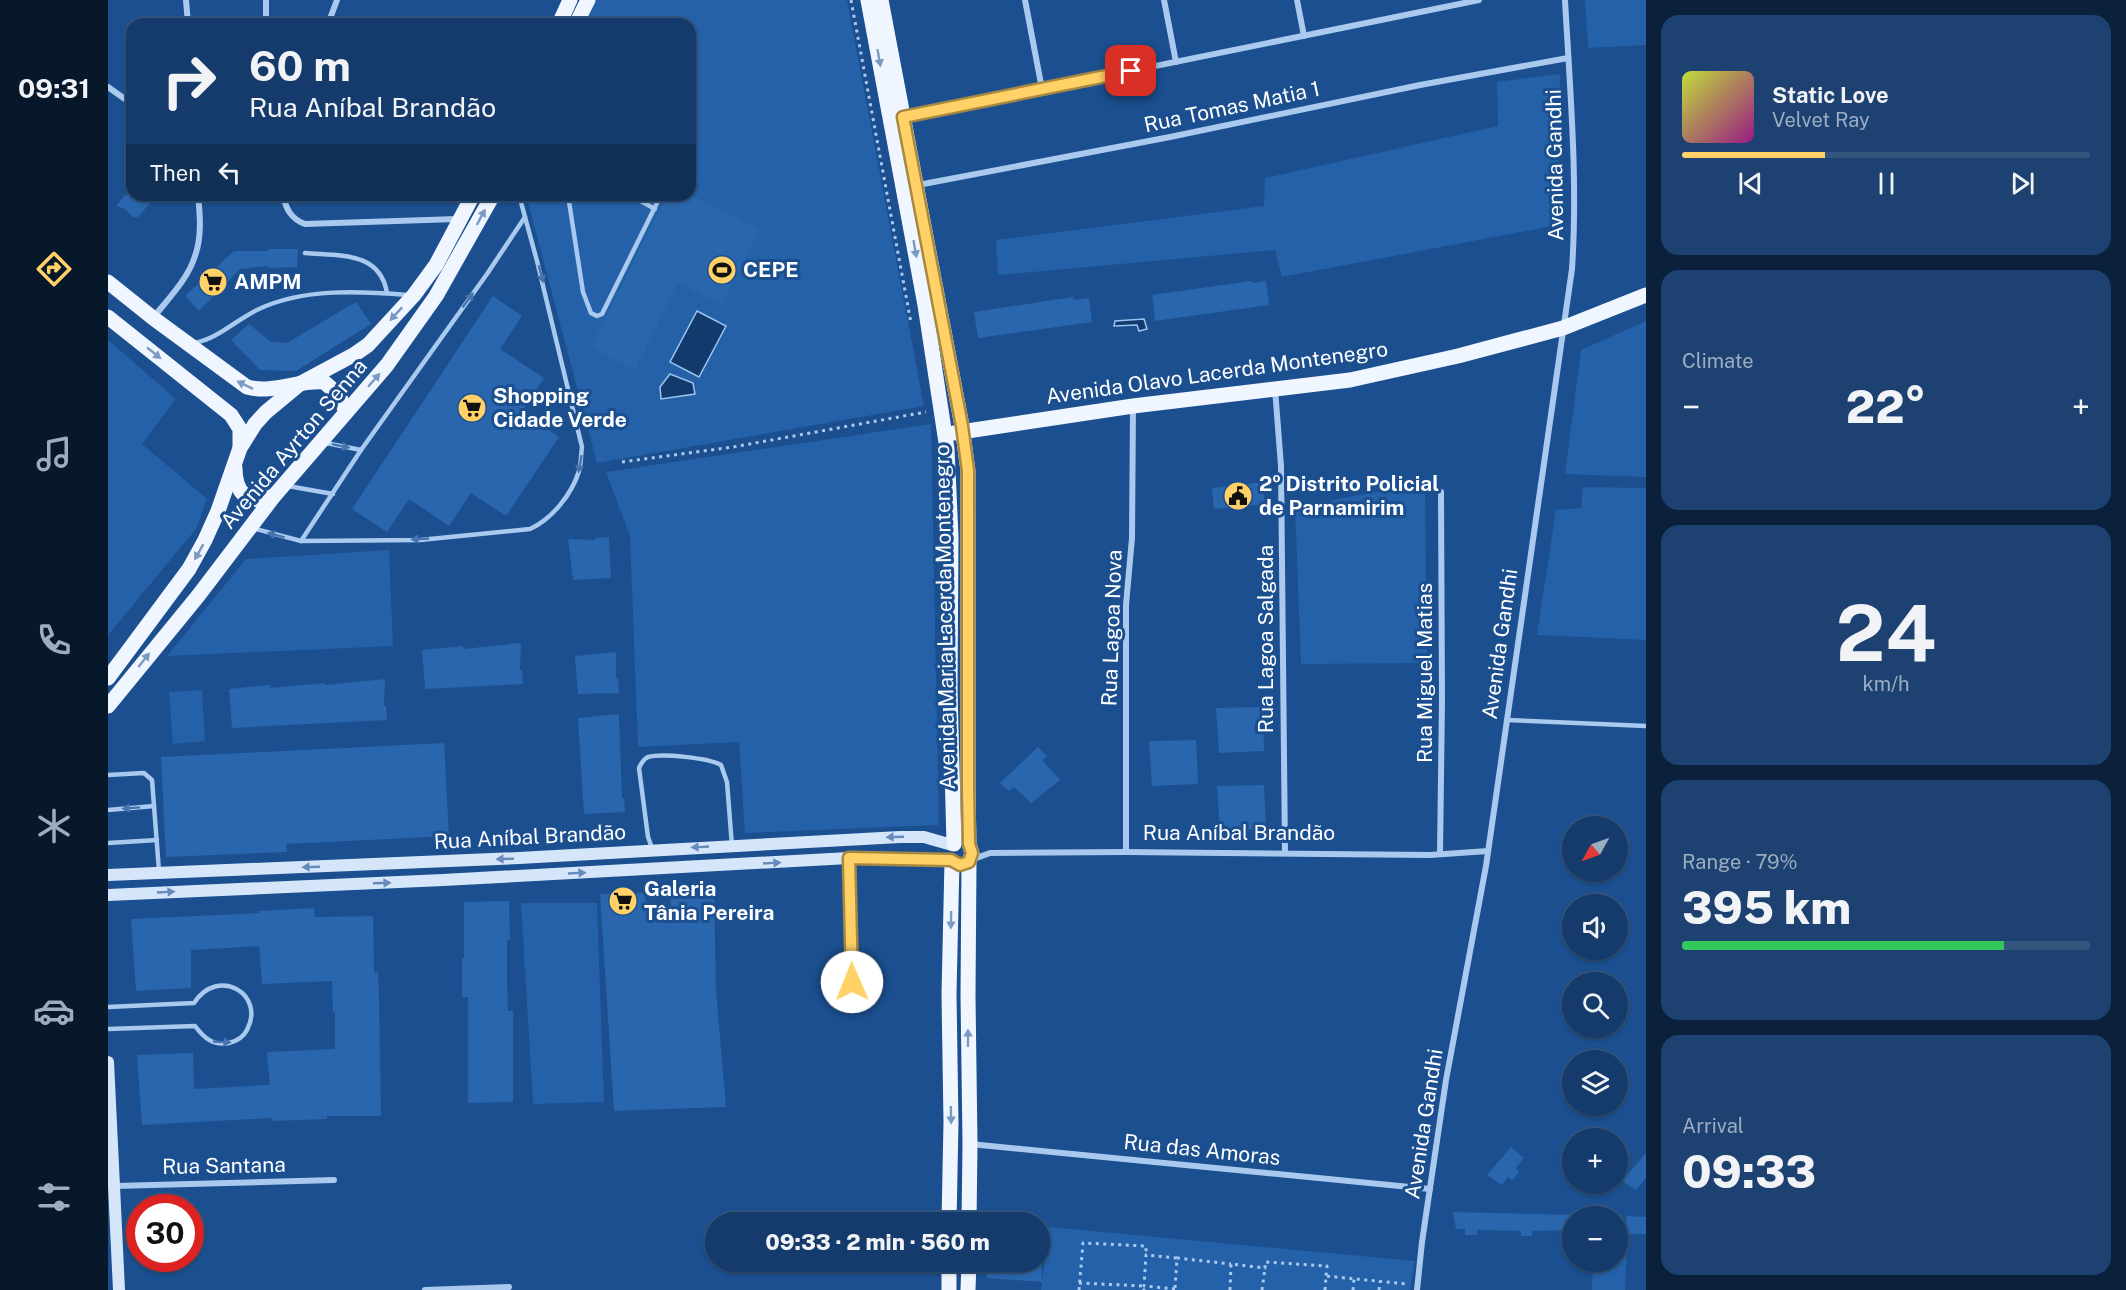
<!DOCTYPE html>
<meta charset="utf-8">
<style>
:root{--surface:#143b6b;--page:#1d4271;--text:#f1f3f6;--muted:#9dadc1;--line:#33557e;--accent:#ffd166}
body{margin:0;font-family:"Public Sans",sans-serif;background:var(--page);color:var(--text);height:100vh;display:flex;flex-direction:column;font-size:22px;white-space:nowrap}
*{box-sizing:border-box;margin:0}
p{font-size:20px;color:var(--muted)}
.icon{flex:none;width:33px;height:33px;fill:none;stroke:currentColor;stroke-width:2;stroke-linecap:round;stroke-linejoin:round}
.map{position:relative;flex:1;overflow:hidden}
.panel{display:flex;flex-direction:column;gap:15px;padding:15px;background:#0b203b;width:480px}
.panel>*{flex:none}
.top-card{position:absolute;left:18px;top:18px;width:570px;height:183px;border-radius:18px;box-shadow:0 2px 4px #0004,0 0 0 2px var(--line);background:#143b6b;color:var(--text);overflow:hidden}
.needle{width:39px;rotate:230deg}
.buttons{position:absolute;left:1454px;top:816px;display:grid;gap:12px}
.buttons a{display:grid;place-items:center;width:66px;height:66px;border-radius:50%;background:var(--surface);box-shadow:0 2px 4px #0004,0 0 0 2px var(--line);font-size:30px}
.speed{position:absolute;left:18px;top:1194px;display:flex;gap:12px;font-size:30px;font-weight:700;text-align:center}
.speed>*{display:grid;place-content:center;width:78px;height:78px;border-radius:50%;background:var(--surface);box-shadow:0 2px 4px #0004,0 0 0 2px var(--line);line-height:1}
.speed .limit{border:9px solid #d22;background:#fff;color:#111}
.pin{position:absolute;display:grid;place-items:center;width:51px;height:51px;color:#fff;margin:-26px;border-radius:12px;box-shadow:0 3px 9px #0006}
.me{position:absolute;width:66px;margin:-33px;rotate:359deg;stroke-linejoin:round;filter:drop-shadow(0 0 4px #0008)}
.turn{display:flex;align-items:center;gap:21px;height:126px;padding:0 24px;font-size:27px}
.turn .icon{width:78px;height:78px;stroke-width:2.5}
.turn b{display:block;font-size:42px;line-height:51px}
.then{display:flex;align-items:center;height:57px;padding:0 24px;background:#0003;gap:12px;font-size:22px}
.big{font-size:45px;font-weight:800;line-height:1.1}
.panel .widget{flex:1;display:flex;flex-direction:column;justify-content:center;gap:9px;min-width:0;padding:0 21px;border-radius:18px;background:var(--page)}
.panel .dial{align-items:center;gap:0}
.dial b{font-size:78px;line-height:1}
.song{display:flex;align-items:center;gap:18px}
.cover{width:72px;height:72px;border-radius:9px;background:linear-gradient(135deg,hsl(70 70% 55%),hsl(310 70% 35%))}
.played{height:6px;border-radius:3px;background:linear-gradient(90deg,var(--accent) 35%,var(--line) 35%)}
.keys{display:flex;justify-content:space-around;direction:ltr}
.heat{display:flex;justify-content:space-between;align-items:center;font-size:33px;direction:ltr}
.charge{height:9px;border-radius:4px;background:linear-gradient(90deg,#34c759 79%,var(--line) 0)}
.trip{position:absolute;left:597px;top:1212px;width:345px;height:60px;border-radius:30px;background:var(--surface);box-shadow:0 2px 4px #0004,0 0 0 2px var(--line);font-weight:800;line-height:60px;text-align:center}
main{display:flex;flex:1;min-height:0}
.tab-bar{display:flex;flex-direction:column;width:108px;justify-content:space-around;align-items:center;background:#08182b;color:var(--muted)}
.tab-bar .icon{width:42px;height:42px}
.tab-bar .active{color:var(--accent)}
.tab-bar b{font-size:27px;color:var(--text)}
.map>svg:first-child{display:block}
.green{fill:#2461a8}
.water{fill:#123a6d;stroke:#9cc4f0;stroke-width:1.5}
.building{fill:#2a66ad}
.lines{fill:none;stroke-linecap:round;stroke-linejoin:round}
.path{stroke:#a9c9ee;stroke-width:3;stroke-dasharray:3 4.5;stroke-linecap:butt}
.lane{stroke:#a9c9ee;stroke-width:4.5}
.street{stroke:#a9c9ee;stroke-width:6}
.secondary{stroke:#d6e6fa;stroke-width:12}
.primary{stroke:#f0f6ff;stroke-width:15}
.oneway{fill:#7b9ac1}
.oneway2{fill:#4674ac}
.oneway3{fill:#668bba}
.route-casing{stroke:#a68842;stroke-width:15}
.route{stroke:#ffd166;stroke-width:10}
.labels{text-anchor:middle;stroke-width:6;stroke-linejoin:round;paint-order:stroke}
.street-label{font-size:21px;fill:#fff;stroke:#1b4f8f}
.poi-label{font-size:21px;font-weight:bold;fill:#fff;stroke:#1b4f8f;text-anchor:start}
</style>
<main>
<nav class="tab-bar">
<b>09:31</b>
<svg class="icon active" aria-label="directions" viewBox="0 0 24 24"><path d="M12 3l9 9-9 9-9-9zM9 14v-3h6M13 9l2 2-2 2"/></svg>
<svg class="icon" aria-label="music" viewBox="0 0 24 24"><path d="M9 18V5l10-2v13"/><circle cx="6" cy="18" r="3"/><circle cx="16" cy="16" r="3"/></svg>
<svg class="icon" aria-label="phone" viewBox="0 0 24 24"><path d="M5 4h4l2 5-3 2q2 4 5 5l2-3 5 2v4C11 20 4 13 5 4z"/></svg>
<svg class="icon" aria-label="climate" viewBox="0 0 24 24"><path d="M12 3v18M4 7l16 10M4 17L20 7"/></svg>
<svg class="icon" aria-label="car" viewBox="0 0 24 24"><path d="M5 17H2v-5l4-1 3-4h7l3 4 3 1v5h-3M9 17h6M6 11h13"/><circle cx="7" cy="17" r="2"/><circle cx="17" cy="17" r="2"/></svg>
<svg class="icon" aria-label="filters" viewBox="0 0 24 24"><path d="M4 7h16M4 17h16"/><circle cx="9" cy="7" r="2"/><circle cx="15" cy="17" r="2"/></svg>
</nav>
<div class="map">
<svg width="1538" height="1290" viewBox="0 0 1538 1290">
<rect width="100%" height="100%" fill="#1b4f8f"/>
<g class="green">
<polygon points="488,0 739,0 816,406 489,463 418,195 582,195 582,24 477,24"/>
<polygon points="1477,0 1538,0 1538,45 1480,48"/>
<polygon points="1452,74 1450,225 1174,277 1167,250 890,275 888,240 1156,206 1157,178 1390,126 1389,82"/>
<polygon points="1538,321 1538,477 1457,474 1473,350"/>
<polygon points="0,340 68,399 34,444 99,499 88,529 0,635"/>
<polygon points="823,424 831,825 637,833 631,742 530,747 522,536 498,472"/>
<polygon points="1317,483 1319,663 1193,664 1187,507"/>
<polygon points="1475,487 1538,488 1538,640 1429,635 1448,510 1473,508"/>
<polygon points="281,550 285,646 59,656 138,559"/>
<polygon points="94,690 97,741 65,744 61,692"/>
<polygon points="413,903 489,903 496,1102 425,1104"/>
<polygon points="941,1227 1307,1261 1302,1290 933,1290"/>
<polygon points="1509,1251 1519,1251 1517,1290 1484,1290 1485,1262 1509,1262"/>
</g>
<g class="water">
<polygon points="589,311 618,326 591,377 562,362"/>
<polygon points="1036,319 1039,329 1031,331 1029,325 1006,326 1007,321"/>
<polygon points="562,374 585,383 587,394 553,399 552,387"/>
</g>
<g class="building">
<polygon points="17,195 49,195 30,217 25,217 17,209 8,206"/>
<polygon points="559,195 582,195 651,230 613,305 570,283 527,370 483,348"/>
<polygon points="160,249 190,249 189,267 160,268 160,266 132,269 91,311 77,296 126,251 160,251"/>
<polygon points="1143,281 1144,283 1158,281 1161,305 1047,321 1044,295"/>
<polygon points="385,296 414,316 392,349 436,378 414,412 451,437 398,516 363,493 341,526 301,499 279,532 244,509"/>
<polygon points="965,297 966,300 981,298 984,322 870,338 866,312"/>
<polygon points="248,302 263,324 188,371 152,370 123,340 141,324 163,342 179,343"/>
<polygon points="1155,482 1156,504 1106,509 1104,488"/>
<polygon points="501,537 503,578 465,580 460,539 487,540 487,538"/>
<polygon points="413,643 412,670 414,670 415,684 317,689 314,650 355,646 355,649"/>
<polygon points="508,652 508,679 510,678 511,693 470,694 467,656"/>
<polygon points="277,679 276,706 278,706 279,720 124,728 121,689 162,685 162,688 217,683 217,685"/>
<polygon points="1155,707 1156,751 1111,753 1108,708"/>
<polygon points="511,714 514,798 516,798 517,812 476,814 470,718"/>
<polygon points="1088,740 1090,784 1044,786 1041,741"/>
<polygon points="336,743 341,836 178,844 179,852 58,857 53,757"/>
<polygon points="930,747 939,756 934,760 952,780 923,803 906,787 901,791 892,783"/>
<polygon points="1156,785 1158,829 1112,831 1109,786"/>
<polygon points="606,890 608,991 618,1107 506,1111 492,894 536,893 539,908 563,907 562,892"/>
<polygon points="401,901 402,940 399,940 399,981 400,1011 405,1011 405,1102 360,1103 360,997 354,997 354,958 356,958 356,902"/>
<polygon points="206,908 207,917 265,916 266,973 270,972 271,996 273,1116 219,1116 219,1119 165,1121 164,1118 34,1125 29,1055 85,1053 86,1089 162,1085 159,1052 227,1049 227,1012 225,1012 224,981 154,984 151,946 83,950 83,988 28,991 23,919 151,913 150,911"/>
<polygon points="1403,1147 1416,1158 1408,1168 1411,1172 1404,1181 1400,1177 1394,1185 1379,1175"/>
<polygon points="1538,1153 1538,1178 1528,1190 1514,1181"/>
<polygon points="1345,1212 1464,1215 1464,1230 1425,1231 1424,1236 1413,1236 1413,1231 1369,1230 1369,1235 1357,1235 1357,1229 1348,1229"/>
<polygon points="1518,1216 1538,1217 1538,1234 1520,1234"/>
<polygon points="880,1262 933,1262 934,1282 879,1278"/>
</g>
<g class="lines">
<g class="path">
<polyline points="743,0 803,323"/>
<polyline points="514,462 625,447 818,412"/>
<polyline points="971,1283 1036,1286 1036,1290"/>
<polyline points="1067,1288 1069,1258 1123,1264"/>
<polyline points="1067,1289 1036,1286 1038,1255 1069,1258"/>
<polyline points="971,1290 975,1243 1038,1246 1038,1255"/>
<polyline points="1122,1290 1123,1264 1157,1268 1157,1262 1219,1266 1218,1276"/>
<polyline points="1154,1290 1157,1268"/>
<polyline points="1217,1290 1218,1276 1298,1284"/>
<polyline points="1245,1290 1246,1279"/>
<polyline points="1271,1290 1272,1281"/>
</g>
<g class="lane">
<polyline points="460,195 475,292 483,313 489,316 494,314 553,195"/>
<polyline points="522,195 547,209"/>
<path d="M197,253C231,256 272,251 279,293"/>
<path d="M86,343C110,339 129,319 151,309C196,288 252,291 300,295"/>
<polyline points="218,443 253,450"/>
<polyline points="180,486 225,494"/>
<path d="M144,528L193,541L312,540L422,529C444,519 464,494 471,471C473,464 473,454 474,447L429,261L411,195"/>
<polyline points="193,541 253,450 379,274 417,217"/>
<polyline points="1398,720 1538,726"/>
<polyline points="0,775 36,773 44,780 51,871"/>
<polyline points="0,810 46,806"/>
<polyline points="0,843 49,840"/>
<path d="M544,848L540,837L531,768C533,764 535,759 540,757C554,753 601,758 613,765L619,782L624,846"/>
<path d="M0,1007L86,1003C110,966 158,994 139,1030C136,1036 129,1041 121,1043C105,1046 96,1038 87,1026L0,1029"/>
</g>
<g class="street">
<polyline points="78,0 80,24"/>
<polyline points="158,0 158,24"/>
<polyline points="917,0 934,89"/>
<polyline points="1056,0 1068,62"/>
<polyline points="1189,0 1196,36"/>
<polyline points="220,24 229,0"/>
<polyline points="0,87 24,104"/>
<polyline points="797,117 1371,0"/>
<polyline points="810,185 1062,137 1312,85 1460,58"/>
<path d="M175,195C178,209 183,219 197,224L349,219"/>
<path d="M45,318C60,299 80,279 87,256C94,237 92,214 90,195"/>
<polyline points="1167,389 1173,466 1177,853"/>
<polyline points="1018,852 1018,605 1024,538 1025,406"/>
<polyline points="1332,854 1334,700 1333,492"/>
<polyline points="741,858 744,982"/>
<polyline points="863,860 882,853 1018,852 1322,855 1380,851"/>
<polyline points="862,1144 1322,1189"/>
<polyline points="7,1186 226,1180"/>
<polyline points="317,1290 401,1287"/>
<path d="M1309,1290L1314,1242L1338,1080L1378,866L1464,269C1470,179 1462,90 1457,0"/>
</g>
<g class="secondary">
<polyline points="0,875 411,858 792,837 816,837 844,845"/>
<polyline points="0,895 335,880 741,858 843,860"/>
<polyline points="0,1062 11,1290"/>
</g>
<g class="primary">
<polyline points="760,0 817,305 839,449 843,536 842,690 846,844"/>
<polyline points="773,0 854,426 860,471 860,789 861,844 864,853 861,862 860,995 862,1144 861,1222"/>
<polyline points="451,24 462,0"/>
<polyline points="468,24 480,0"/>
<path d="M0,282L45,318L139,387C165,394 190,380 216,382L231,395L238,412"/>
<polyline points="0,317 123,415 132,429 132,447"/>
<polyline points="846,433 1025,406 1242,380 1350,356 1455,328 1538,295"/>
<path d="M127,468C127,494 141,506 166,496"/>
<polyline points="0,678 81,569 97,540 110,511 132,448 147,424 158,412 193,383 247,354 260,345 306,295 328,265 365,195"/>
<polyline points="0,706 90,596 166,496 279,365 328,296 385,195"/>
<polyline points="841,1222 843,1122 841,994 844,861"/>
<polyline points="841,1262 841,1290"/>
<polyline points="860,1290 861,1262"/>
</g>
</g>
<defs><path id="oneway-solid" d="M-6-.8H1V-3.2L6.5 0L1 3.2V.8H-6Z" transform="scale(1.5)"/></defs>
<g class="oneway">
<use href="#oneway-solid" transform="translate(771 58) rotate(80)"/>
<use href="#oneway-solid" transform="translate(373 217) rotate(-62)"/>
<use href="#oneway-solid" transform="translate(807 249) rotate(80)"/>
<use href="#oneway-solid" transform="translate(288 314) rotate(133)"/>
<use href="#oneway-solid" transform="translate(46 353) rotate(39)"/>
<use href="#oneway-solid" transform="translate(266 380) rotate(-49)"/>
<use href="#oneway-solid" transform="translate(137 385) rotate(-154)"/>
<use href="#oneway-solid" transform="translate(91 552) rotate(119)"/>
<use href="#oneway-solid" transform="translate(36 660) rotate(-52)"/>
<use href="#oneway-solid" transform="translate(843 920) rotate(91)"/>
<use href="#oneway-solid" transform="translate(860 1038) rotate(-90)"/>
<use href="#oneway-solid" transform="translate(843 1115) rotate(89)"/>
</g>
<g class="oneway2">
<use href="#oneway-solid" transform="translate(433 274) rotate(76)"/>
<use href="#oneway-solid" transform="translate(360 300) rotate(-54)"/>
<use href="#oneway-solid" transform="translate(233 446) rotate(12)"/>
<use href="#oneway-solid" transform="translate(472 464) rotate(100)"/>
<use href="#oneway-solid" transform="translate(168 535) rotate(-165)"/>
<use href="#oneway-solid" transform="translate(312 539) rotate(177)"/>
<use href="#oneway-solid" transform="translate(23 808) rotate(176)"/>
<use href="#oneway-solid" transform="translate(114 1042) rotate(3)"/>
</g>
<g class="oneway3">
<use href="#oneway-solid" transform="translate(787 837) rotate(178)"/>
<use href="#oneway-solid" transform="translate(592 847) rotate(177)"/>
<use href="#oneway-solid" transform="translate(397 859) rotate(178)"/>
<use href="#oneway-solid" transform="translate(664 863) rotate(-3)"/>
<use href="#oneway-solid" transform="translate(203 867) rotate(178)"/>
<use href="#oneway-solid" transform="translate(469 873) rotate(-3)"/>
<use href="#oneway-solid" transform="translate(274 883) rotate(-2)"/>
<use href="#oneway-solid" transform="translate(58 892) rotate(-3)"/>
</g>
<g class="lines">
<g class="route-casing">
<polyline id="route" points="744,982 741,858 843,860 852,865 861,862 864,853 861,844 860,789 860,471 854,426 795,117 1023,71"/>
</g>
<use href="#route" class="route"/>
</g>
<defs>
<g id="stadium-disc" transform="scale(1.5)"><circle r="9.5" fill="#ffd166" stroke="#1b4f8f"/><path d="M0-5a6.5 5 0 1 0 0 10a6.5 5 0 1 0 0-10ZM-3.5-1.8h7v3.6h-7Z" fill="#111"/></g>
<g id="supermarket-disc" transform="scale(1.5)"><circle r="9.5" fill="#ffd166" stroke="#1b4f8f"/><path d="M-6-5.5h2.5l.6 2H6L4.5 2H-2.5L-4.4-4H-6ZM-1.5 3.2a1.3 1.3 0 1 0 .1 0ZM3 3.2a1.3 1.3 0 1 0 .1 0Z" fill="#111"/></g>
<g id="civic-disc" transform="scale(1.5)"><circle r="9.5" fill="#ffd166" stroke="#1b4f8f"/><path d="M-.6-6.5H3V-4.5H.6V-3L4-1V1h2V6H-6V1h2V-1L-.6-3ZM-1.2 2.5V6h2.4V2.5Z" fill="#111"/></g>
</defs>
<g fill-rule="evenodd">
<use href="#stadium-disc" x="614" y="270"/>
<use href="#supermarket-disc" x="105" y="282"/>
<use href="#supermarket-disc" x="364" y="408"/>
<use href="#civic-disc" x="1130" y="496"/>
<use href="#supermarket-disc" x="515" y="901"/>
</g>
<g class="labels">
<g class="street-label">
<text transform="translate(1124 107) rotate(-12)" y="7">Rua Tomas Matia 1</text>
<text transform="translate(1447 165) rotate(-91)" y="7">Avenida Gandhi</text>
<text transform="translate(1109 373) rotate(-8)" y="7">Avenida Olavo Lacerda Montenegro</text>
<text transform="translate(186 444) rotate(-50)" y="7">Avenida Ayrton Senna</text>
<text transform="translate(837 617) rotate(-91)" y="7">Avenida Maria Lacerda Montenegro</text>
<text transform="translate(1004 628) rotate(-88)" y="7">Rua Lagoa Nova</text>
<text transform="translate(1158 639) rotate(-90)" y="7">Rua Lagoa Salgada</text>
<text transform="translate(1392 644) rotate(-82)" y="7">Avenida Gandhi</text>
<text transform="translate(1317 673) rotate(-90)" y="7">Rua Miguel Matias</text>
<text x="1131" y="840">Rua Aníbal Brandão</text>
<text transform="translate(422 837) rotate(-3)" y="7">Rua Aníbal Brandão</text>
<text transform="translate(1316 1124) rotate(-81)" y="7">Avenida Gandhi</text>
<text transform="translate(1094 1150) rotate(6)" y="7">Rua das Amoras</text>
<text transform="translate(116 1166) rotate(-1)" y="7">Rua Santana</text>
</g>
<g class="poi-label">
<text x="635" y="277">CEPE</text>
<text x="126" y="289">AMPM</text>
<text x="385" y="403">Shopping<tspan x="385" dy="24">Cidade Verde</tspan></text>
<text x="1151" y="491">2º Distrito Policial<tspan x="1151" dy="24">de Parnamirim</tspan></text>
<text x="536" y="896">Galeria<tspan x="536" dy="24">Tânia Pereira</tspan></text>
</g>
</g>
</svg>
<div class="buttons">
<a><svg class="needle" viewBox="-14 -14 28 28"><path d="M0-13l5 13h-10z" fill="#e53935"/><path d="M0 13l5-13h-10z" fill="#9dadc1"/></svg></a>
<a><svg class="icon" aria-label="sound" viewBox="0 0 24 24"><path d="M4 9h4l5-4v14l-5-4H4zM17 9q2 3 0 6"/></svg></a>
<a><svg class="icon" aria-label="search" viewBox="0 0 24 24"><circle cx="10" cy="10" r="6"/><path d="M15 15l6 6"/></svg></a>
<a><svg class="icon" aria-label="layers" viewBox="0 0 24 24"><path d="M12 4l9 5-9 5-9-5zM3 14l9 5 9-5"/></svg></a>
<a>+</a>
<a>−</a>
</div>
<div class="speed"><div class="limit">30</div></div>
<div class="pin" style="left:1023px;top:71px;background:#d93025"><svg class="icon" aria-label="arrive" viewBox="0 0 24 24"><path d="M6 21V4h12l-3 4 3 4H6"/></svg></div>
<svg class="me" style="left:744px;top:982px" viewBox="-20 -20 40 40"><circle r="19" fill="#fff"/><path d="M0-13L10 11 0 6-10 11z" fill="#ffd166"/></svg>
<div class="trip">09:33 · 2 min · 560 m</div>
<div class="top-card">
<div class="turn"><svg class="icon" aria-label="right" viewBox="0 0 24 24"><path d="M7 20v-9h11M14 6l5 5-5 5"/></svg><div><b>60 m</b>Rua Aníbal Brandão</div></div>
<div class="then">Then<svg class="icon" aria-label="left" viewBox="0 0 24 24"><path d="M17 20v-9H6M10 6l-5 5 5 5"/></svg></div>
</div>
</div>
<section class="panel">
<div class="widget">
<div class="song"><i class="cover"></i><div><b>Static Love</b><p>Velvet Ray</p></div></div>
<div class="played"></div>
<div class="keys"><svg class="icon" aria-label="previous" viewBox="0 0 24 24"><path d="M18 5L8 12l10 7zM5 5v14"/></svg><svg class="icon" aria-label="pause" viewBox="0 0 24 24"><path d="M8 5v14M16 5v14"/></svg><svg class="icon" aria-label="next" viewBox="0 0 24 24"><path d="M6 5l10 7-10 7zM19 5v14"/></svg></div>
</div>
<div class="widget"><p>Climate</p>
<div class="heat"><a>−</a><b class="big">22°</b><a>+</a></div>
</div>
<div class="widget dial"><b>24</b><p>km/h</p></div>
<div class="widget"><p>Range · 79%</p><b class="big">395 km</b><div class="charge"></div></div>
<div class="widget"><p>Arrival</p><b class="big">09:33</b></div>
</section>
</main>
